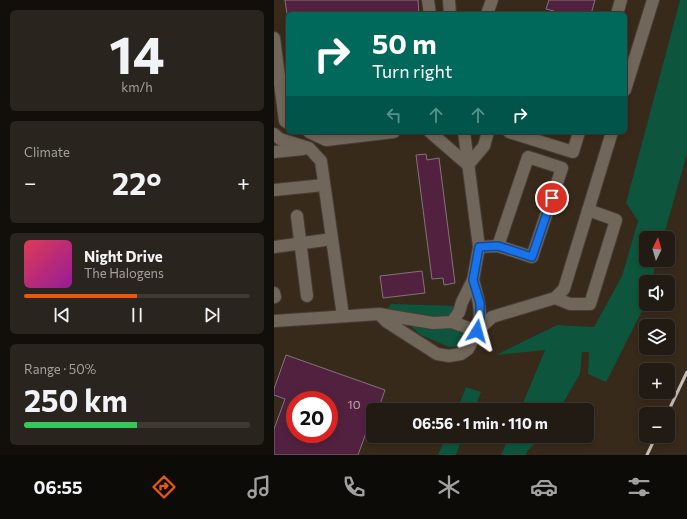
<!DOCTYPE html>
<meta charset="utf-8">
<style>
:root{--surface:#211b14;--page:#29241d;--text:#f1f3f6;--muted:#a2a1a0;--line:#3e3934;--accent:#ea580c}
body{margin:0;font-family:Commissioner,sans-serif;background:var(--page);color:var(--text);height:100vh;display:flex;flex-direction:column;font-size:15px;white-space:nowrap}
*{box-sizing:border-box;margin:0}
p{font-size:13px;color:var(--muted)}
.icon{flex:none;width:22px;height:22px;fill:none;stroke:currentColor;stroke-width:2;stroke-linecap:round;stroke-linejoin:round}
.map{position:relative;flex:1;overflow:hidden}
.side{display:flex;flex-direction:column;gap:10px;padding:10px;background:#120f0b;width:274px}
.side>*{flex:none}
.hud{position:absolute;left:12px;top:12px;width:341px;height:122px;border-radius:6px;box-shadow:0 2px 6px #0003,0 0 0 1px var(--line);background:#00695c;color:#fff;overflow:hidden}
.needle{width:26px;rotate:5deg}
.tools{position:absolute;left:365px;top:231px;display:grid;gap:8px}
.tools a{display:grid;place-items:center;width:36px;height:36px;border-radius:6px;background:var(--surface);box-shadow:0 2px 6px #0003,0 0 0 1px var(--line);font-size:20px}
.speed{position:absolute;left:12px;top:391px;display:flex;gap:8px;font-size:20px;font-weight:700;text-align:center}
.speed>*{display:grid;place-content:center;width:52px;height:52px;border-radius:50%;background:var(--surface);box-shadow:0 2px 6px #0003,0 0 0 1px var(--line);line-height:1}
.speed .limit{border:6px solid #d22;background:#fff;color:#111}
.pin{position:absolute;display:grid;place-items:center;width:34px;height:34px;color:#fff;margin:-17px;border:2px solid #fff;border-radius:50%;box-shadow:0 1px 4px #0007}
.me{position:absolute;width:44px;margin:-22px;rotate:8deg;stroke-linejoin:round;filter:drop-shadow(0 0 3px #0008)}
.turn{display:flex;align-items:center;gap:14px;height:84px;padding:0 20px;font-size:18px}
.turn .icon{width:52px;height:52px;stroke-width:2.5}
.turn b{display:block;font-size:28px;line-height:34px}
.lanes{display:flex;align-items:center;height:38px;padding:0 20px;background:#0003;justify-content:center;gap:20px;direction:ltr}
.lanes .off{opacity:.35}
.big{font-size:30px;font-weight:700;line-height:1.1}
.side .tile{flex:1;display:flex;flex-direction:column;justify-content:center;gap:6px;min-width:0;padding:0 14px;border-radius:6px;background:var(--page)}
.side .dial{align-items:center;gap:0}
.dial b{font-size:52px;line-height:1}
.song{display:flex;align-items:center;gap:12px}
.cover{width:48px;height:48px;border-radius:6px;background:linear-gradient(135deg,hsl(350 70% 55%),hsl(300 70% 35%))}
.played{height:4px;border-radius:2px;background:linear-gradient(90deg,var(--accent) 50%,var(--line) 50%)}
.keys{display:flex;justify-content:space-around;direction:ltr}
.heat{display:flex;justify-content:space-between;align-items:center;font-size:22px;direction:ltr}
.charge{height:6px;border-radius:3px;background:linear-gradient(90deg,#34c759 50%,var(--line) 0)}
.trip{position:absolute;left:92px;top:403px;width:228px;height:40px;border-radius:6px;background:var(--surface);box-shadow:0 2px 6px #0003,0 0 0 1px var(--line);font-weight:700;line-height:40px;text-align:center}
.menu{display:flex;height:64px;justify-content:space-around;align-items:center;background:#0d0b08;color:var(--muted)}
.menu .icon{width:28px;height:28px}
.menu .current{color:var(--accent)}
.menu b{font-size:18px;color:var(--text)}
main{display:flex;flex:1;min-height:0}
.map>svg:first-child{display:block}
.built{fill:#372a1b;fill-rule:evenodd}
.green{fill:#0d563d}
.building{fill:#532140;stroke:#82737b;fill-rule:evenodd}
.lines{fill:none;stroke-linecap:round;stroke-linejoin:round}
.minor-casing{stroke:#463e37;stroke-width:14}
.minor{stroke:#70665a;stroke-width:12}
.rail{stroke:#c5bfb7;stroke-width:3}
.route-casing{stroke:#114b97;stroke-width:10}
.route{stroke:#1a73e8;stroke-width:7}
.labels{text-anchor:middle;stroke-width:4;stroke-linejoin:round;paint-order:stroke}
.number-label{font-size:12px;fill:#beacaf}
</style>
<main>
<section class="side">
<div class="tile dial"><b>14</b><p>km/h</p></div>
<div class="tile"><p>Climate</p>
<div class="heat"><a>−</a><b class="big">22°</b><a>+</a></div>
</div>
<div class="tile">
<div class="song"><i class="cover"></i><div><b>Night Drive</b><p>The Halogens</p></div></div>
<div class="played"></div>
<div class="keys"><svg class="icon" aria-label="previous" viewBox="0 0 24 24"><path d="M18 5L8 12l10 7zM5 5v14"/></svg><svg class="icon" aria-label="pause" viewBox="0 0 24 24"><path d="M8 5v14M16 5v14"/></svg><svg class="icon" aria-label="next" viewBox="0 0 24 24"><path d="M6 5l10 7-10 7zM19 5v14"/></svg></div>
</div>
<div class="tile"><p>Range · 50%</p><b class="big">250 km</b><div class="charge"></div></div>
</section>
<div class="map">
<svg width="413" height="455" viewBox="0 0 413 455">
<rect width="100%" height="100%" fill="#2c241a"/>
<g class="built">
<path d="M0,0H406L352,203L364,221L348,276L320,327L283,325L224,354L271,349L246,410H200L207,392L192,387L183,410H99V436H172L164,455H0ZM14,14H351V132H14ZM21,400H55V434H21Z"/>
<path d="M413,154V455H252L253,451L269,436H313V410H285L306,374L308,352L350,346L370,307L372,298V304H394V282H377L383,260H394V238H389ZM372,326H394V348H372ZM372,370H394V392H372ZM372,414H394V436H372Z"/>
<polygon points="189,436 235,436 227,455 182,455"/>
</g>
<g class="green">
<polygon points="406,0 413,0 413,154 389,238 372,238 372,260 383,260 377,282 372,282 372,298 370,307 332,382 314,374 315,352 308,352 306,374 285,410 246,410 271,350 222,355 283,325 320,327 348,276 364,221 352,203"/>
<path d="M117,304L182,306C180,310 177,315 172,317C163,322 125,311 114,308Z"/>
<polygon points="131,321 173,326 190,332 192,339 188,346 175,347 147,335"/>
<polygon points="192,387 207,392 200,410 183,410"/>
<polygon points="172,436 189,436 182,455 164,455"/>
<polygon points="235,436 269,436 253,451 252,455 227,455"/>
</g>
<g class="building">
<polygon points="11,0 144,0 145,14 13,14"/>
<polygon points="275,0 321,0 317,14 279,14 280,11 272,9"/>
<polygon points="152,154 153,160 165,158 181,283 170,285 169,278 158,279 142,155"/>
<polygon points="148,271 151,293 109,298 106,276"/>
<path d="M12,355L111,390L104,410H99V425L97,431L93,430L84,455H0V429L11,399L0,395V389ZM21,400H55V434H21Z"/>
</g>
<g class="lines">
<g class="minor-casing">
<g id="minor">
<polyline points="154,0 156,14"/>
<polyline points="175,0 176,14"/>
<polyline points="213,14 218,0"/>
<polyline points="343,14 347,0"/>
<polyline points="0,38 11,121 14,123"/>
<polyline points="351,90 379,0"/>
<polyline points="35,132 52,140 120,132"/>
<polyline points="156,132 194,165"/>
<polyline points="235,132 299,152 305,132"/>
<polyline points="0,134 6,139 35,148 47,161 69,316"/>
<polyline points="0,152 29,149"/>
<polyline points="194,165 210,146 214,132"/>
<polyline points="0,190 50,185"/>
<polyline points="23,216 33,296"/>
<polyline points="0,247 58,239"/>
<polyline points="205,247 224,246 258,257 288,168 254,157 224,246"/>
<path d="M199,280C204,298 209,312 203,331"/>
<polyline points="0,293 1,297"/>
<polyline points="281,298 296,304 316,304 342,220 314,210"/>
<polyline points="0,321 105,314 159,323 178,322 203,331 194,349 187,354 175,356 163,354 113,322 105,314"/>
<polyline points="178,322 185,312 188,302 199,280 205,247 190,132"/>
<polyline points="203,331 218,317 281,298 290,289 338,132"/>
</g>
</g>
<use href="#minor" class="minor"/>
<g class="rail">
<polyline points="393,414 413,372"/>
<polyline points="373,455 382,436"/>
</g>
</g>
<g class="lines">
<g class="route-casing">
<polyline id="route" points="203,331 206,322 206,303 199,280 205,247 224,246 258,257 278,198"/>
</g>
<use href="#route" class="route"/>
</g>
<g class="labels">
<g class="number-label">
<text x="80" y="409">10</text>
</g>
</g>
</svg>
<div class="tools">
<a><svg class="needle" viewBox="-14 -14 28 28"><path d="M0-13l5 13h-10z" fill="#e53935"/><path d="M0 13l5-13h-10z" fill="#a2a1a0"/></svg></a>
<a><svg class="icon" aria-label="sound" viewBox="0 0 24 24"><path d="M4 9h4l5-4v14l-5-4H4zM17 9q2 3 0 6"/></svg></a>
<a><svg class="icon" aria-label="layers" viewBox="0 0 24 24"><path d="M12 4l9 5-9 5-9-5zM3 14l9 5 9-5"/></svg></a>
<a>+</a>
<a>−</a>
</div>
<div class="speed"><div class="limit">20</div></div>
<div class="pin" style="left:278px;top:198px;background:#d93025"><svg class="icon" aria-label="arrive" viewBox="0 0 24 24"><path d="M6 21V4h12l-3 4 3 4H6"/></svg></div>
<svg class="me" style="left:203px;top:331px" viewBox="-20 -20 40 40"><path d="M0-17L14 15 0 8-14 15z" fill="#1a73e8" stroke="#fff" stroke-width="4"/></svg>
<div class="trip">06:56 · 1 min · 110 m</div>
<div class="hud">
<div class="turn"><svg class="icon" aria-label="right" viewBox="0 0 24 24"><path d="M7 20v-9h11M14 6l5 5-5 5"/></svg><div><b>50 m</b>Turn right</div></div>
<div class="lanes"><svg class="icon off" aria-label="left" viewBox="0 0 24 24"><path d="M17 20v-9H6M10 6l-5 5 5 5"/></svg><svg class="icon off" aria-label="ahead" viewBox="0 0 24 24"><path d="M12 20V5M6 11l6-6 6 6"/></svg><svg class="icon off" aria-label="ahead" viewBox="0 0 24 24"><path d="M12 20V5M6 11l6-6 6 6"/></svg><svg class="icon" aria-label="right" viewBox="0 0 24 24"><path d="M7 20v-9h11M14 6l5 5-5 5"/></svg></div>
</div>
</div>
</main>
<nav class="menu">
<b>06:55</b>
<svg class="icon current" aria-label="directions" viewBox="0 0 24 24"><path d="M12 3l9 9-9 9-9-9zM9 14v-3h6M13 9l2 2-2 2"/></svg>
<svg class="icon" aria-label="music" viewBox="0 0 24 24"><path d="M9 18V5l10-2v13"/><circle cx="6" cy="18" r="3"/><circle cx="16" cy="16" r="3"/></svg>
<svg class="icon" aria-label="phone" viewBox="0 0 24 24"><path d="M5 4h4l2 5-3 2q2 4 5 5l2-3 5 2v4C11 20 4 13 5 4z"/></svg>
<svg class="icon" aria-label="climate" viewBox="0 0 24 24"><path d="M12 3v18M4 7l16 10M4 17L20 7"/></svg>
<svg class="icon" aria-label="car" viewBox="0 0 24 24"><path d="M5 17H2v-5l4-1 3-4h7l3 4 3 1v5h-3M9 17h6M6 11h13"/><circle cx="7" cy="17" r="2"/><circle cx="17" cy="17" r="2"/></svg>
<svg class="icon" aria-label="filters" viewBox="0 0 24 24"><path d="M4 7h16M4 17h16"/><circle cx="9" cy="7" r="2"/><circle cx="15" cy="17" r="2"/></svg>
</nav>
